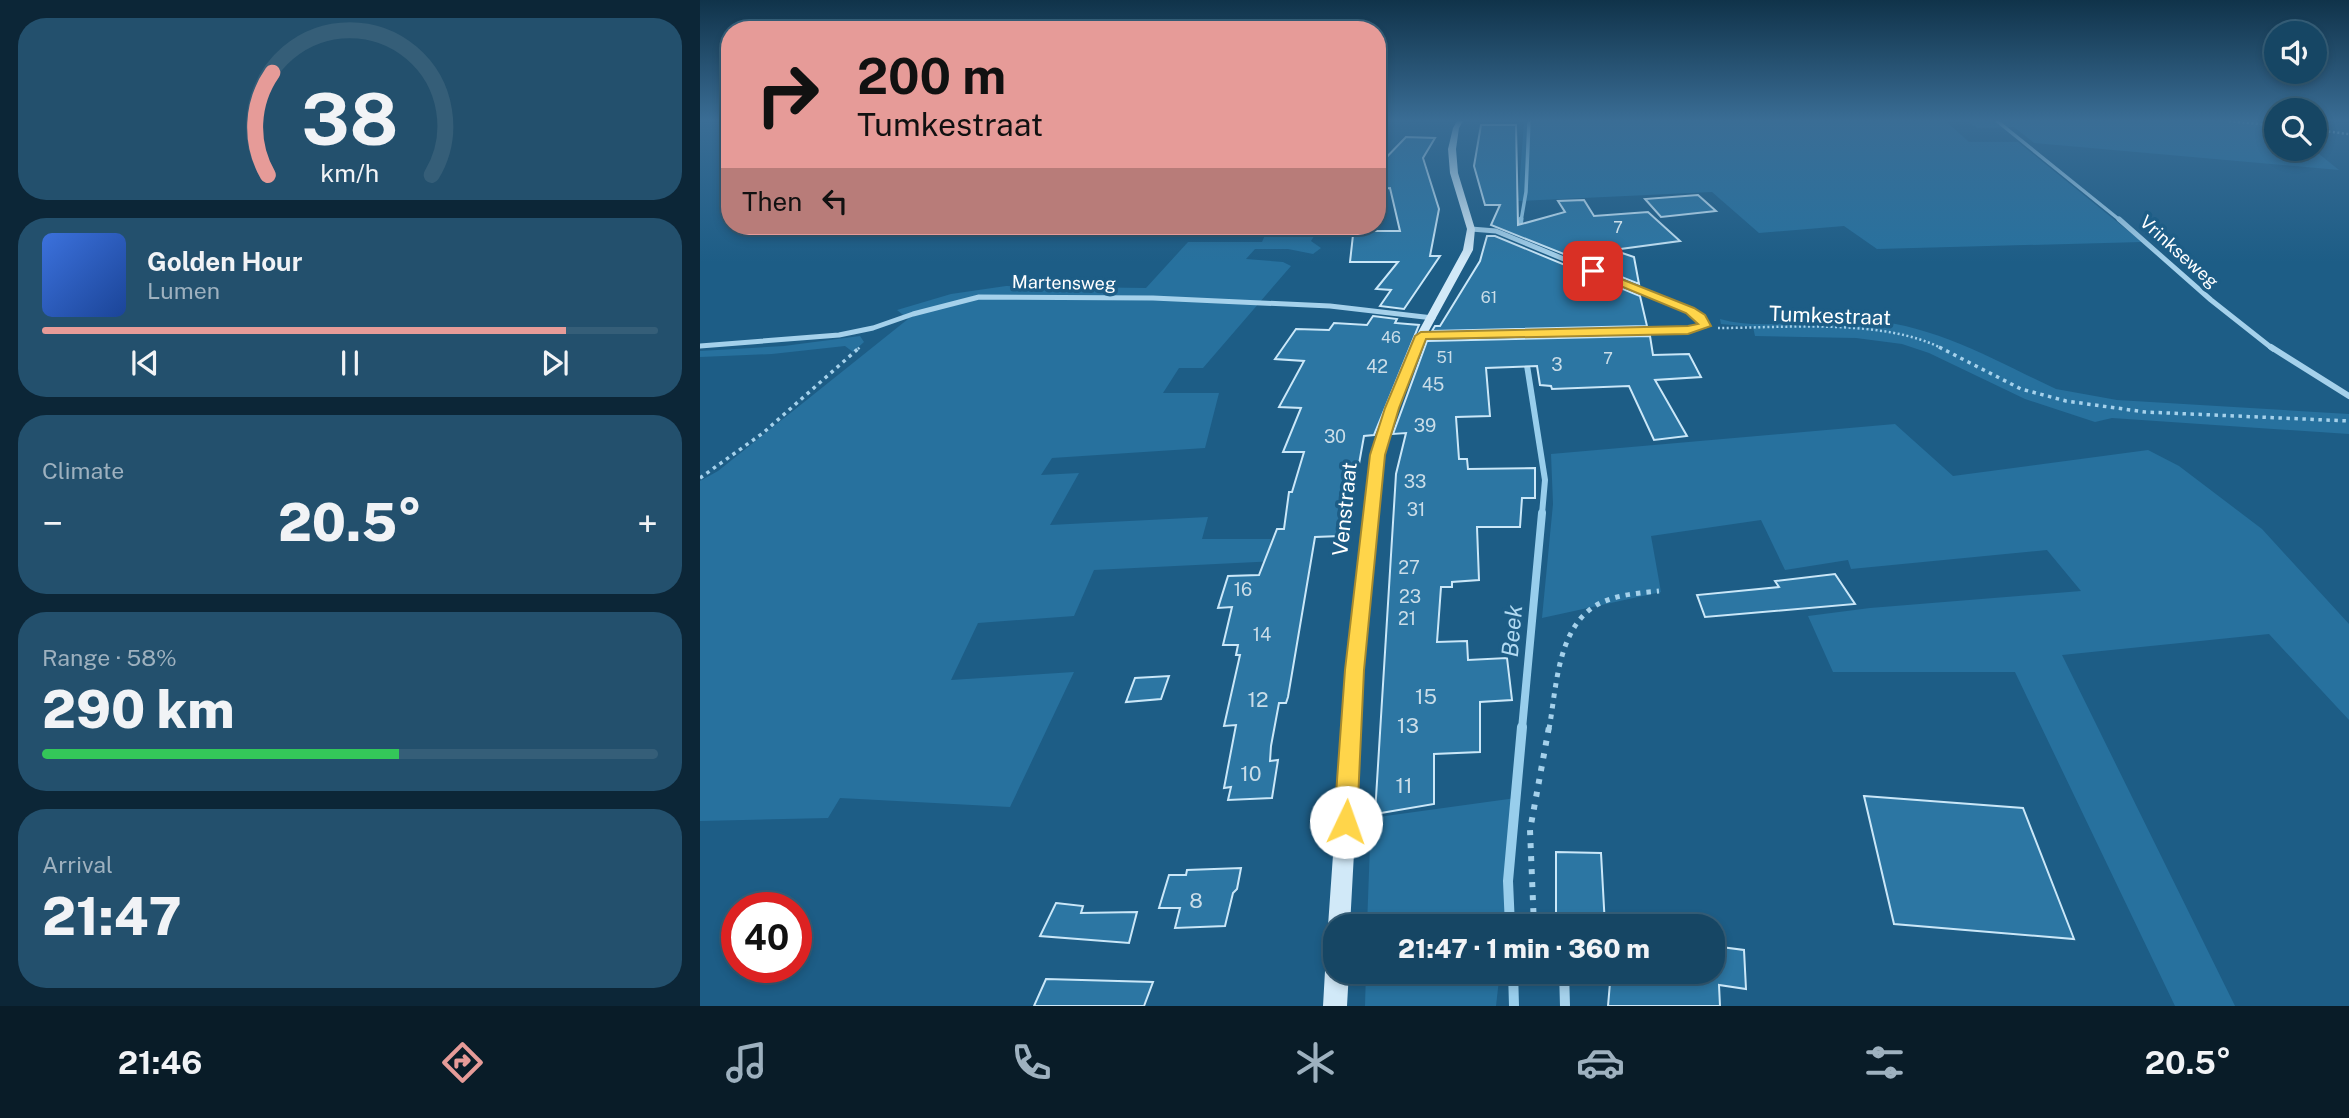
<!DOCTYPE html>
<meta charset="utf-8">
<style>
:root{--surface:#164664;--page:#23506d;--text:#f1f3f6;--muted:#9eb1bf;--line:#355e78;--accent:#e69b98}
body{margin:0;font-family:"Public Sans",sans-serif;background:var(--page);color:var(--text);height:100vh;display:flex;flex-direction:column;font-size:26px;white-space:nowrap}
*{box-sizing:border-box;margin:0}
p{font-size:23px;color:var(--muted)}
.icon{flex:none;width:38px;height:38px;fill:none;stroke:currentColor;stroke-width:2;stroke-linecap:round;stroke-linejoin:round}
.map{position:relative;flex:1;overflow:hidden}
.details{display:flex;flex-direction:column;gap:18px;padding:18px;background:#0c2637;width:700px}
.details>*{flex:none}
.guide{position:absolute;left:21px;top:21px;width:665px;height:214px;border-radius:28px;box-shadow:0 4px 10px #0003,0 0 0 2px var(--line);background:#e69b98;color:#111;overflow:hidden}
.tools{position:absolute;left:1564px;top:21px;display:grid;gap:14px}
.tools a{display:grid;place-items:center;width:63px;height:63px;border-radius:50%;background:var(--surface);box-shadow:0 4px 10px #0003,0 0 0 2px var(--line);font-size:35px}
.speed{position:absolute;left:21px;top:892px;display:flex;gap:14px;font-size:35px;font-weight:700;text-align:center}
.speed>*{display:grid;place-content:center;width:91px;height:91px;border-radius:50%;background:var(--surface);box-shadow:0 4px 10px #0003,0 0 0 2px var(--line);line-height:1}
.speed .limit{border:10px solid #d22;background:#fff;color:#111}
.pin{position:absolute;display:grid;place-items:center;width:60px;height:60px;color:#fff;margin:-30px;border-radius:14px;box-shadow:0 4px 10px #0006}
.me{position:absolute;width:77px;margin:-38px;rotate:3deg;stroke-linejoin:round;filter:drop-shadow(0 0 5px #0008)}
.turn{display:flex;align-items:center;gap:24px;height:147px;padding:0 21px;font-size:32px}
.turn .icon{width:91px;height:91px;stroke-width:2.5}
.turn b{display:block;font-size:49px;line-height:60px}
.then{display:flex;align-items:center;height:66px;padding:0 21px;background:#0003;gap:14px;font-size:26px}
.big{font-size:52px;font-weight:800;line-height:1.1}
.details .tile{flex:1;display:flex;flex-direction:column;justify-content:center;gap:10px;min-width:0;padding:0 24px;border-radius:28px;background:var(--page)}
.details .dial{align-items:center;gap:0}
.dial svg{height:182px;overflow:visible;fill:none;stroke:var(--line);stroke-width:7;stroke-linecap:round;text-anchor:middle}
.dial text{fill:var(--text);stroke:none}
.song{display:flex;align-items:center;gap:21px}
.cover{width:84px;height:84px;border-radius:10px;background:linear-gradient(135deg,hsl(220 70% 55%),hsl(220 70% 35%))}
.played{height:7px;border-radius:4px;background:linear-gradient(90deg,var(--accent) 85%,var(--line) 85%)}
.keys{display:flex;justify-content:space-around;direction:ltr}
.heat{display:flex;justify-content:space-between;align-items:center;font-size:38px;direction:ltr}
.charge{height:10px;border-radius:5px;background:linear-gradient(90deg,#34c759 58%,var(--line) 0)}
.trip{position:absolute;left:623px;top:914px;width:402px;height:70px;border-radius:28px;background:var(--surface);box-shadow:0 4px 10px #0003,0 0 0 2px var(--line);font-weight:800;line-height:70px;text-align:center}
.dock{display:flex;height:112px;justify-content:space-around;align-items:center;background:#091c28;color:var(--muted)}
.dock .icon{width:49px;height:49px}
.dock .active{color:var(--accent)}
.dock b{font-size:32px;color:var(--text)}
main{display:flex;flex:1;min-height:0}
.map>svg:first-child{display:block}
.green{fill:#27719e}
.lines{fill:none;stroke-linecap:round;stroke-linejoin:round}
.stream-far4{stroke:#98ceec;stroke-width:3.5}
.stream-far3{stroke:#98ceec;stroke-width:5}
.stream-far2{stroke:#98ceec;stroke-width:6}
.stream-far1{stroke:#98ceec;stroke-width:8}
.stream{stroke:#98ceec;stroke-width:10}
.building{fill:#2c76a3;stroke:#cae7f8;stroke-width:2}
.path-far3{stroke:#a5d1eb;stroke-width:2.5;stroke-dasharray:2 2.5;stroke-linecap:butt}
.path-far2{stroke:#a5d1eb;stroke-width:3.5;stroke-dasharray:3.5 4.5;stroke-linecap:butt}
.path-far1{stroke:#a5d1eb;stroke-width:5;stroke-dasharray:4.5 6;stroke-linecap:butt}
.path{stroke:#a5d1eb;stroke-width:6;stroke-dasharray:5 8;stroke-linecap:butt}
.street-far3{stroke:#a5d1eb;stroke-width:3.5}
.street-far2{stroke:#a5d1eb;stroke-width:5}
.street-far1{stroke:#a5d1eb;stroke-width:6}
.street{stroke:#a5d1eb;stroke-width:10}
.secondary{fill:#d1e9f8;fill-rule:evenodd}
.route{fill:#ffd54a;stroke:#a68a30;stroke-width:2}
.labels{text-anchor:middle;stroke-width:7;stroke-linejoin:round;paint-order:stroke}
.far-number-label{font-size:16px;fill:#cadde8}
.far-street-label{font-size:18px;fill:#fff;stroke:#1d5d86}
.number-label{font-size:18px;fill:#cadde8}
.street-label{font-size:21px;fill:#fff;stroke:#1d5d86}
.near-number-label{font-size:21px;fill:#cadde8}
.water-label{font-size:23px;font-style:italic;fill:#b1daf2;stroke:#1d5d86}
</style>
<main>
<section class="details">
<div class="tile dial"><svg viewBox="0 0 100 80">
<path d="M14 69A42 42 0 1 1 86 69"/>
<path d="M14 69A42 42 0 0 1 16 24" stroke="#e69b98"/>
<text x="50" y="56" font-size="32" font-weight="700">38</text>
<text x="50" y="72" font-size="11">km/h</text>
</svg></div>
<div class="tile">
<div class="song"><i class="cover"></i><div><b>Golden Hour</b><p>Lumen</p></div></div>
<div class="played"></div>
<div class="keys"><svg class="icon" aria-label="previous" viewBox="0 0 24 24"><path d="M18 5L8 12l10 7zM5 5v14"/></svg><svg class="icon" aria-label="pause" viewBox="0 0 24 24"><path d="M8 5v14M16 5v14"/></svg><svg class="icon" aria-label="next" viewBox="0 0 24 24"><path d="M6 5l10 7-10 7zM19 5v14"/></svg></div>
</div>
<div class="tile"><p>Climate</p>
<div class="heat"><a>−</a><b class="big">20.5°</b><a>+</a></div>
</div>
<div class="tile"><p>Range · 58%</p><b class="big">290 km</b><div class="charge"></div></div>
<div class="tile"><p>Arrival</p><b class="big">21:47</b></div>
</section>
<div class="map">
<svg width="1649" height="1006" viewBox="0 0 1649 1006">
<rect width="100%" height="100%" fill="#1d5d86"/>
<g class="green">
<polygon points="767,121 1577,121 1577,149 1613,149 1639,170 1334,143 1314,127 1277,128 1269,122 1247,122 1269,142 1318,142 1442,242 1177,249 1144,226 1059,233 1012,192 818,201 824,122"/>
<polygon points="605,232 616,233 611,241 621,248 613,254 588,249 555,249 546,259 583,262 591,266 503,368 479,368 463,393 519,393 505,448 352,458 341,475 379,473 350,525 508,517 502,539 571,539 570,546 600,560 394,570 374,616 278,623 251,680 374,672 310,807 140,798 128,818 0,821 0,481 18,471 208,319 197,310 251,294 306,286 446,288 488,242 562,242 565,235"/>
<path d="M1020,319C1061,331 1116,318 1160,320C1230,322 1294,360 1356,389L1417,400L1649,414V434L1412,418L1395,422L1325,399L1229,353L1202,344L1156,338L1055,336L1053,327L1021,324Z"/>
<polygon points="160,336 164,342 153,352 145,346 72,354 0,357 0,351 84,346"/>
<polygon points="1195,424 1253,476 1448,450 1479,466 1562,529 1649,624 1649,720 1569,634 1362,655 1535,1006 1475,1006 1315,672 1133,672 1108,616 1170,608 1381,591 1347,550 1151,569 1148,560 1085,570 1061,520 951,536 961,592 842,618 853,504 851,454"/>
<polygon points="816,798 805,926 667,926 671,818"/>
<polygon points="666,971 800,971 796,1006 665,1006"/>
</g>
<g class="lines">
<polyline class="stream-far4" points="821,221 826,192 829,121"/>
<polyline class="stream-far3" points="819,232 821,219"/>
<polyline class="stream-far2" points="826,359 845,480 842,514"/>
<polyline class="stream-far1" points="822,729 842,513"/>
<g class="stream">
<polyline points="810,926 808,881 822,727"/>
<polyline points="813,971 814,1006"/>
</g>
</g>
<g class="building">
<polygon points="781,125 816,125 818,225 865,212 858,201 884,200 894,216 948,212 980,241 913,250 934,257 939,284 791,225 800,205 785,205 774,166"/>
<polygon points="706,137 735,138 723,158 739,209 730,256 740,256 704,309 680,306 691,290 676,289 698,262 650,262 654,226 660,226 667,231 700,231 690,188 677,189 677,167"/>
<polygon points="998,195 1016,211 961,217 945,199"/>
<polygon points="787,236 795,236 940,296 947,326 732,331 735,326 740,326 780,261"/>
<polygon points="673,316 697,319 695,323 719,325 674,435 664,436 659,464 651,464 649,494 640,536 615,537 588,697 586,703 579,703 571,746 570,761 578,760 572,798 528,800 531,787 524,788 536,725 524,726 540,655 536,655 538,645 523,645 532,607 518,608 528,576 559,575 577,529 584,529 589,492 592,492 604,452 583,452 601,408 579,407 604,361 575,359 596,329 629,330 634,323 667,325"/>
<polygon points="950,336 953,355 989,354 1001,377 955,380 987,436 954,440 929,386 852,389 851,386 840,385 837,366 786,368 790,416 756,417 759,459 767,459 768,469 835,468 835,498 822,498 820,527 777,527 779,580 752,582 752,587 741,587 737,642 767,641 768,660 807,658 812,700 780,702 780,752 734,754 734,804 675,814 696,474 706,433 693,434 727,341"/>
<polygon points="1135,574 1155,604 1005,617 997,595 1079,587 1075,581"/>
<polygon points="469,676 461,699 426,702 435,678"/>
<polygon points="1164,796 1323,808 1374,939 1194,924"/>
<polygon points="856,852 901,853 905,926 856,926"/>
<polygon points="541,868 537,889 533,893 525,926 475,928 480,908 459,908 469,875 486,875 487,870"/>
<polygon points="356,903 383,906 381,913 437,912 429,943 340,936"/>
<polygon points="1013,946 1044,950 1046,989 1019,985 1020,1006 908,1006 911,971 942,971 988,977 987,971 1013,971"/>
<polygon points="346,979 453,982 444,1006 334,1006"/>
</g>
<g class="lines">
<g class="path-far3">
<polyline points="1529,121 1577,126"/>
<polyline points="1615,130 1649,134"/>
<path d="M1018,328C1084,328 1184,318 1243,349"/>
<polyline points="158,349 161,346"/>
</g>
<g class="path-far2">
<polyline points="1239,347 1321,389 1366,401 1445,412 1649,421"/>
<polyline points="0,478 63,433 160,347"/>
</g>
<path class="path-far1" d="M849,729C857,686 857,620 905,601C922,594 941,593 959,591"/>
<polyline class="path" points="834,926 830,830 849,727"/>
<polyline class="street-far3" points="1297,121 1421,221"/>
<g class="street-far2">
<polyline points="1419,219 1511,300 1573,349"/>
<polyline points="721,336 988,330 1005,326 1001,317 990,311 796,231 771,229"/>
<polyline points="0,346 139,335 173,328 213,314 279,297 453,298 630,306 733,318"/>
</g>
<polyline class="street-far1" points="1571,347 1649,396"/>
<polyline class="street" points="864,971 865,1006"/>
<g class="secondary">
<polygon points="757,121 763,121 759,128 756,149 758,173 775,229 773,250 726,336 698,408 684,455 664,670 650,926 635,926 635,935 631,934 628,926 646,670 670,455 686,408 716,336 763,250 767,229 750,173 748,149 753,128"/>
<polygon points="635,960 635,971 649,971 647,1006 623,1006 625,971 629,963"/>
</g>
</g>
<linearGradient id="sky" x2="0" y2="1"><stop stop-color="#10334a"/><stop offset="0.46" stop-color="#3a6d95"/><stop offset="1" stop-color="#3a6d95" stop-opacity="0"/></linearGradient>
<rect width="1649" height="262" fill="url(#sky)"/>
<polygon class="route" points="889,269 896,269 994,308 1005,315 1011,326 988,334 726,339 699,408 685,455 664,670 657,822 654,830 646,833 637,830 634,822 645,670 670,455 685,408 715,336 721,332 988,326 998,324 986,313 889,273"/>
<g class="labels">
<g class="far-number-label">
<text x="918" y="233">7</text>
<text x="789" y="303">61</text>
<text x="691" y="343">46</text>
<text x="745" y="363">51</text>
<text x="908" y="364">7</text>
</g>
<g class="far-street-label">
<text transform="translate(1479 252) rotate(42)" y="6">Vrinkseweg</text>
<text transform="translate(364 283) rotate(1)" y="6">Martensweg</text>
</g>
<g class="number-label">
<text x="857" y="371">3</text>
<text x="677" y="373">42</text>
<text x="733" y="391">45</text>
<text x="725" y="432">39</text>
<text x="635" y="443">30</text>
<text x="715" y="488">33</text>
<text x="716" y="516">31</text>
<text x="709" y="574">27</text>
<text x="543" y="596">16</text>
<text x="710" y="603">23</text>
<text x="707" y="625">21</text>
<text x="562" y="641">14</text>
</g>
<g class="street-label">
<text transform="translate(1130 316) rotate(2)" y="7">Tumkestraat</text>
<text transform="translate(645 509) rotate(-84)" y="7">Venstraat</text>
</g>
<g class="near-number-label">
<text x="726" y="704">15</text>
<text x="558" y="707">12</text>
<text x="708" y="733">13</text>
<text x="551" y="781">10</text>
<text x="704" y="793">11</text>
<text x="496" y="908">8</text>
</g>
<g class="water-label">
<text transform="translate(812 631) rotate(-85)" y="8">Beek</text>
</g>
</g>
</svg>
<div class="tools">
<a><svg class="icon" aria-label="sound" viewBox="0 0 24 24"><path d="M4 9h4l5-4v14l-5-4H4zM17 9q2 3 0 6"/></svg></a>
<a><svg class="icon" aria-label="search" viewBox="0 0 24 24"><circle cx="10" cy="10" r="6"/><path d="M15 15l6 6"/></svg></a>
</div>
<div class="speed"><div class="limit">40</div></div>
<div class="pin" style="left:893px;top:271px;background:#d93025"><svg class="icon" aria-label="arrive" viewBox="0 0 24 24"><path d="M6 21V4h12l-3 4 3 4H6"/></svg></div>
<svg class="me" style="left:646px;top:822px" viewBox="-20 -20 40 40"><circle r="19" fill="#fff"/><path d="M0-13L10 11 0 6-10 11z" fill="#ffd54a"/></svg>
<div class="trip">21:47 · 1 min · 360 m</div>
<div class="guide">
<div class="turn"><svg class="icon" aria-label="right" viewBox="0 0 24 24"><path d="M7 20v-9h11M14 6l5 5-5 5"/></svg><div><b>200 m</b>Tumkestraat</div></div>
<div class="then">Then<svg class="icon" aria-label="left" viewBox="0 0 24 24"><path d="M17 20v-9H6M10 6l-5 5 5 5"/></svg></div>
</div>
</div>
</main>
<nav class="dock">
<b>21:46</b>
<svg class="icon active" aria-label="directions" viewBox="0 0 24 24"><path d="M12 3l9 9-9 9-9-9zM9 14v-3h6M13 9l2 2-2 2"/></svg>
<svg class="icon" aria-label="music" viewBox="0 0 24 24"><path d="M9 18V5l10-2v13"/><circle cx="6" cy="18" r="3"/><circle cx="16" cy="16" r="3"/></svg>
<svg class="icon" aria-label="phone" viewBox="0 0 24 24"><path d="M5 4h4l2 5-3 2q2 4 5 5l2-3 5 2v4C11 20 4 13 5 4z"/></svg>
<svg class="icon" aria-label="climate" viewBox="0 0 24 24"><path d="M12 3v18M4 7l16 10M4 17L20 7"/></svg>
<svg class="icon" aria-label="car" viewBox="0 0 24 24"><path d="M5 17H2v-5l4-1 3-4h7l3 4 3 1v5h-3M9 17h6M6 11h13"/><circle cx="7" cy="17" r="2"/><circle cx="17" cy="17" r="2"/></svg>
<svg class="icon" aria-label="filters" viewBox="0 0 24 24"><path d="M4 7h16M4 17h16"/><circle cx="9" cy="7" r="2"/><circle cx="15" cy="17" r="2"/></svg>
<b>20.5°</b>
</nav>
